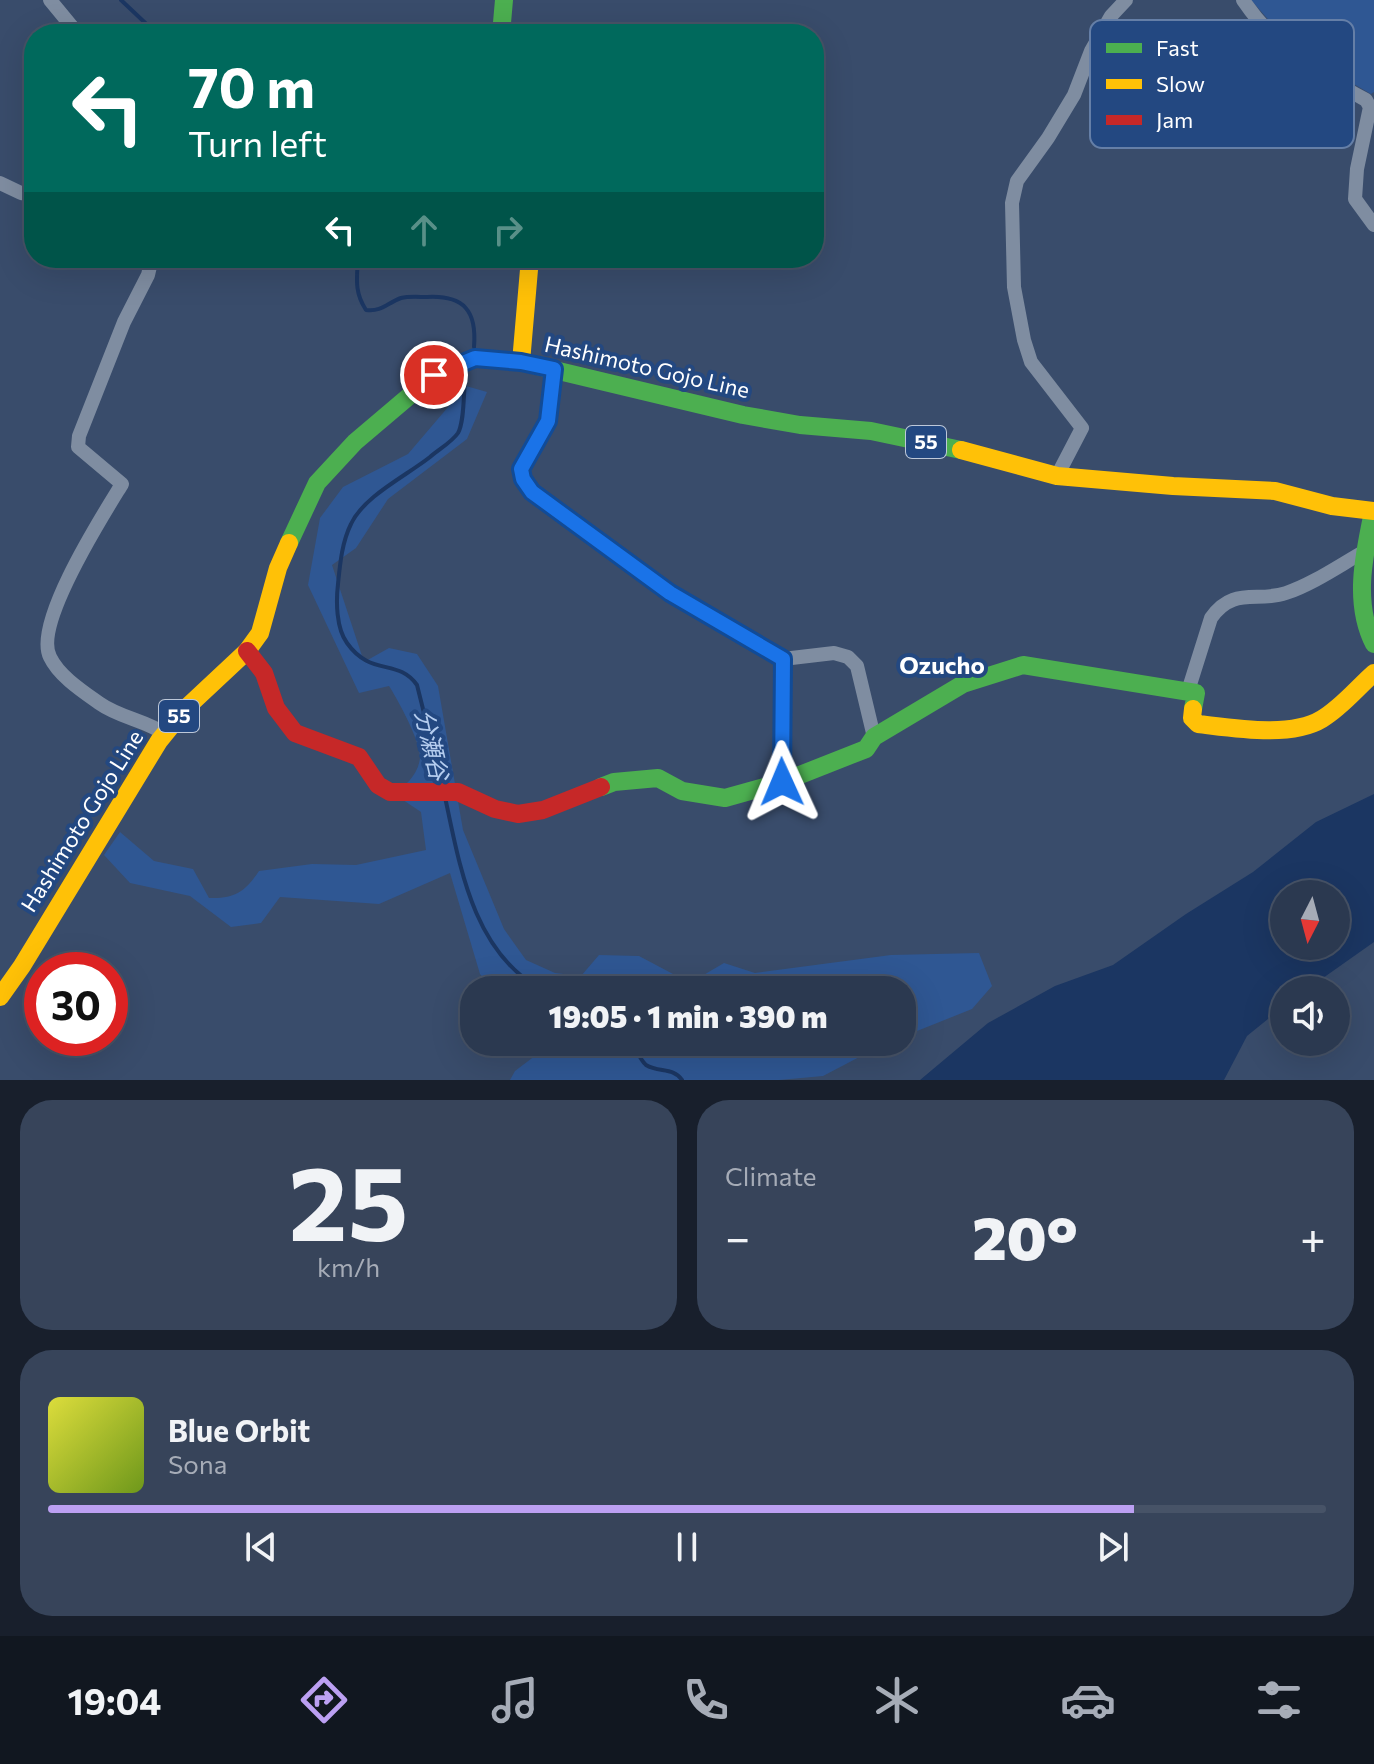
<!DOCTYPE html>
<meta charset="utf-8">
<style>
:root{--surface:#2b3950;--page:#37445a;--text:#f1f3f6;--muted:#a6acb7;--line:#475367;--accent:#bca0f2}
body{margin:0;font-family:Commissioner,"Noto Sans JP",sans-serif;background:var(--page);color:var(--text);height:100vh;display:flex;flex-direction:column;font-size:30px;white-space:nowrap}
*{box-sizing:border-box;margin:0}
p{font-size:26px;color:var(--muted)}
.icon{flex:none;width:44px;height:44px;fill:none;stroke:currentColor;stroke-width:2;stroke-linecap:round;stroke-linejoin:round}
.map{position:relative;height:1080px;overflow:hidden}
.drawer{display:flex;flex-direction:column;gap:20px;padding:20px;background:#181f2c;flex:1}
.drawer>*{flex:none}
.hud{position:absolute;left:24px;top:24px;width:800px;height:244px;border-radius:32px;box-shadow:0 8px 32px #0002,0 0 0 2px var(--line);background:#00695c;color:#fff;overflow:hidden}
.needle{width:52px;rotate:186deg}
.buttons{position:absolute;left:1270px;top:880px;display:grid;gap:16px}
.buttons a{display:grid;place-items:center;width:80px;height:80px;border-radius:50%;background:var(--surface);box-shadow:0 8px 32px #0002,0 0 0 2px var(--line);font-size:40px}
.speed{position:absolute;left:24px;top:952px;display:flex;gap:16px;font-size:40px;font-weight:700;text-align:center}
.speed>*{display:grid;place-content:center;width:104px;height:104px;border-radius:50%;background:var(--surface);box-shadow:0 8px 32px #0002,0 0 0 2px var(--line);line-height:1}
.speed .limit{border:12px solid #d22;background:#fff;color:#111}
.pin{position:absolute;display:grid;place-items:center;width:68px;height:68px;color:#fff;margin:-34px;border:4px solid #fff;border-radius:50%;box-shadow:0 2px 8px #0007}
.me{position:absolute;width:88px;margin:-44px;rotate:359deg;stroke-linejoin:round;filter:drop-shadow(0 0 6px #0008)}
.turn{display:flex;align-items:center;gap:28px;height:168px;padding:0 32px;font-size:36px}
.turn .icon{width:104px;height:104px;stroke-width:2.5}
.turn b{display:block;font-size:56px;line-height:68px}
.lanes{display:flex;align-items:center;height:76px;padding:0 32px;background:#0003;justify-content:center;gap:40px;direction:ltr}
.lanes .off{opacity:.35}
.big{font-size:60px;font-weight:800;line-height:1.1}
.drawer .widget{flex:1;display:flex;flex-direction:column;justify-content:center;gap:12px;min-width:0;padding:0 28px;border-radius:32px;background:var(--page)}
.drawer .dial{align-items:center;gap:0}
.dial b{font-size:104px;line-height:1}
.song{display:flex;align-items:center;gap:24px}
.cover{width:96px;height:96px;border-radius:12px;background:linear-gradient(135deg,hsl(60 70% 55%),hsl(80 70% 35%))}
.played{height:8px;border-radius:4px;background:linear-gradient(90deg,var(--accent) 85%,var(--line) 85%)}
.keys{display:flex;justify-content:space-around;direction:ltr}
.heat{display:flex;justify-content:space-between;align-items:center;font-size:44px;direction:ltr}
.drawer .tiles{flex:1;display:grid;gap:20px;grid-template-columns:1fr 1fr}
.widget:last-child{grid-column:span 2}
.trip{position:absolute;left:460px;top:976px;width:456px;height:80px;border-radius:32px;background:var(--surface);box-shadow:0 8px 32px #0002,0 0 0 2px var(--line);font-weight:800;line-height:80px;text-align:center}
.menu{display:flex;height:128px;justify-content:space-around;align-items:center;background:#111720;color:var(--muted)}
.menu .icon{width:56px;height:56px}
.menu .on{color:var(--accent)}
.menu b{font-size:36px;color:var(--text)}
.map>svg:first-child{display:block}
.green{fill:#2f5793}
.water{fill:#1b3662;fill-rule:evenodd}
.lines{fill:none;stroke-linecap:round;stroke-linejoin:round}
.stream{stroke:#1b3662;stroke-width:4}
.street{stroke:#7f8da1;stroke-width:14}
.fast{stroke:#4caf50;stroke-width:18}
.slow{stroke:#ffc107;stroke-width:18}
.jam{stroke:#c62828;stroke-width:18}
.route-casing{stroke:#114b97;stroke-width:20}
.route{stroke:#1a73e8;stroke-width:14}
.labels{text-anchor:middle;stroke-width:8;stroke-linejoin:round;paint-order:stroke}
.shield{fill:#234881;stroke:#bdc8d9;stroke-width:2}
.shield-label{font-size:20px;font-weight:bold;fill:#fff}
.street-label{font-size:22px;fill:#fff;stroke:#234881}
.neighbourhood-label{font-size:24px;font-weight:bold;fill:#fff;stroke:#234881}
.water-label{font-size:24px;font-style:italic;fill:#b5cdef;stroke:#234881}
.key{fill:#234881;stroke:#657fa7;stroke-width:2}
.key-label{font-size:22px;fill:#fff}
</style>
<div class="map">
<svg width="1374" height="1080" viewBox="0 0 1374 1080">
<rect width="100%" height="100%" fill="#394c6b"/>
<g class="green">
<polygon points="1251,0 1374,0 1374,92 1371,94 1295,50"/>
<path d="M466,386L487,392L467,439L388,499L356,548L332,565L364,662L389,648L417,654L438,686L463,830L504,929L526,960L555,973L581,976L599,955L639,956L690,983L724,963L755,973L891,955L979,953L992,986L972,1009L902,1037V990H494L480,974L450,873L379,904L280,897L261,923L231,927L190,896L130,883L104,855L120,832L154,861L193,869L209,898C235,899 245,892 259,871L312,864L356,865L426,850L421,812L394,794C406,785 418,775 420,758C421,742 398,700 389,686L359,693L308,585L320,518L343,487L408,454Z"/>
<polygon points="544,1042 888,1042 823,1076 779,1080 510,1080 515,1071 548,1046"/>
</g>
<path class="water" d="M1374,794V942L1306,990H1284V1006L1247,1036L1224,1080H920L988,1023L1055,986L1113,965L1186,914L1253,872L1316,822ZM1284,894H1336V946H1284Z"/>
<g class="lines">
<g class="stream">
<polyline points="121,0 157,34"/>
<path d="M358,258C357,278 354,292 366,310C382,312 387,303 401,298C409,296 419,297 427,297C464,295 477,311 474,347"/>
<path d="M442,785L417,685C398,658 371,677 347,643C336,628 336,601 338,584C340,564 342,542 351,524C364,496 406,476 430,457C438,450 452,442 458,433C465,421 463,389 466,373"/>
<path d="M445,797C460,867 473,952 542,990"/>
<path d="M632,1042C636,1049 640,1060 646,1065C659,1073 673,1067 682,1080"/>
</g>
<g class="street">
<polyline points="50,0 78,34"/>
<path d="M1243,0C1277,50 1315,72 1366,100L1370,107L1357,169L1355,199L1374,225"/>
<polyline points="0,183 21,193 34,195"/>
<path d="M149,258L151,262L148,275L124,322L79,436L78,447L122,484C103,515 33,624 50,657C59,676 82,691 99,703C120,718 145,720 165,734"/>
<polyline points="554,369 548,421 521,469 523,479 532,492 670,593 783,659 834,653 848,657 857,666 874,737"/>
<polyline points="1057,476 1082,428 1031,362 1024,340 1014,287 1012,203 1017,181 1048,138 1074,95 1091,51 1111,16 1126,0"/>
<path d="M1188,691L1211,618C1233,586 1257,603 1286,593C1313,584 1340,565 1365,551"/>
<polyline points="782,782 783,659"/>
</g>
<g class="fast">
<polyline points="501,34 504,0"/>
<path d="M1373,512C1364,555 1353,603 1374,644"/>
<polyline points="289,543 317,483 355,442 434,375 475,358 521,362 743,415 800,425 871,431 961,450"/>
<polyline points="601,787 614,782 658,778 682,791 725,798 782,782 866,749 874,737 963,684 1023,665 1196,693 1193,709"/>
</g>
<g class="slow">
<polyline points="521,362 530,258"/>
<polyline points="961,450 1057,476 1173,486 1275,491 1332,506 1374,511"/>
<path d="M1193,709L1192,718L1198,724C1233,728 1291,738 1322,719C1342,707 1357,688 1374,673"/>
<polyline points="0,997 22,966 159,741 185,709 247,651 260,633 278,568 289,543"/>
</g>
<polyline class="jam" points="247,651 264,673 276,708 295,733 359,757 378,785 390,792 458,792 495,809 518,814 543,810 601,787"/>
</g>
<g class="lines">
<g class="route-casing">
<polyline id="route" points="434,375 475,358 521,362 554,369 548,421 521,469 523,479 532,492 670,593 783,659 782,782"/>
</g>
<use href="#route" class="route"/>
</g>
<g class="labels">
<g class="shield">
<rect x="906" y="426" width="40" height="32" rx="6"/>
<rect x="159" y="700" width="40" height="32" rx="6"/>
</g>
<g class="shield-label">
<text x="926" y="449">55</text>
<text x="179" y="723">55</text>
</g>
<g class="street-label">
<text transform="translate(647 367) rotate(13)" y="8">Hashimoto Gojo Line</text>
<text transform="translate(82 821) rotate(-58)" y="8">Hashimoto Gojo Line</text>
</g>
<g class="neighbourhood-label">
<text x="942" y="674">Ozucho</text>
</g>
<g class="water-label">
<text transform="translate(431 745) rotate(77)" y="8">分瀬谷</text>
</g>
</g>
<rect x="1090" y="20" width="264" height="128" rx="12" class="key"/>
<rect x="1106" y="43" width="36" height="10" fill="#4caf50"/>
<rect x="1106" y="79" width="36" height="10" fill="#ffc107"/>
<rect x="1106" y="115" width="36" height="10" fill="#c62828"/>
<g class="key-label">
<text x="1156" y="56">Fast</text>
<text x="1156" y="92">Slow</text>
<text x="1156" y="128">Jam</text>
</g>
</svg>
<div class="buttons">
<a><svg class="needle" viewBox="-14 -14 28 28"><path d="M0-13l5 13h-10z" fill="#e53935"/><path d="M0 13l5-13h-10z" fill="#a6acb7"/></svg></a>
<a><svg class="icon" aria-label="sound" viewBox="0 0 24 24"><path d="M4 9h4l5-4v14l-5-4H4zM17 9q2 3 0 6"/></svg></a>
</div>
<div class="speed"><div class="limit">30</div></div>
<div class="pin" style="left:434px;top:375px;background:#d93025"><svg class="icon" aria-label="arrive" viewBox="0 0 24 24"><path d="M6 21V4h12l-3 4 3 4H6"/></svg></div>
<svg class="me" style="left:782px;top:782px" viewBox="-20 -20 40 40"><path d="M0-17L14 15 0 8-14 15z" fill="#1a73e8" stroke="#fff" stroke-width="4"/></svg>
<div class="trip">19:05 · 1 min · 390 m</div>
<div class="hud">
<div class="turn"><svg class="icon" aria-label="left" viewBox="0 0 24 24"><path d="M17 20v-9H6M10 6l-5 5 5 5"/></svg><div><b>70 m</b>Turn left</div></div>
<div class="lanes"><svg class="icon" aria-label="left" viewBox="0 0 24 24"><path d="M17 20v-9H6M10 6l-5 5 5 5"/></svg><svg class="icon off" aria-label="ahead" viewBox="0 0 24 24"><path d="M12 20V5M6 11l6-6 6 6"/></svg><svg class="icon off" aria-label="right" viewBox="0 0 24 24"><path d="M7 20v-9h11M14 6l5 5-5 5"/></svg></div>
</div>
</div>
<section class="drawer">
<div class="tiles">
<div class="widget dial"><b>25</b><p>km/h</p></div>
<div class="widget"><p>Climate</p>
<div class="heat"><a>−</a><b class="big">20°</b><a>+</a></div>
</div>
<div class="widget">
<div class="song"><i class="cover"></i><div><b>Blue Orbit</b><p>Sona</p></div></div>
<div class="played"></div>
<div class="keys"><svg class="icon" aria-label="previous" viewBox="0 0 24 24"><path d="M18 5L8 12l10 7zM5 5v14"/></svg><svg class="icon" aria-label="pause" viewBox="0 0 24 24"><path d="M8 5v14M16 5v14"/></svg><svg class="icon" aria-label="next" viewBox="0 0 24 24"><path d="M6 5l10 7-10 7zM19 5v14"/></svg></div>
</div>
</div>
</section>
<nav class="menu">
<b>19:04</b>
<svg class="icon on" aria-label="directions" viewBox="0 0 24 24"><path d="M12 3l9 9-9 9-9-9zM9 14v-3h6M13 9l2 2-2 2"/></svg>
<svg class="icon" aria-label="music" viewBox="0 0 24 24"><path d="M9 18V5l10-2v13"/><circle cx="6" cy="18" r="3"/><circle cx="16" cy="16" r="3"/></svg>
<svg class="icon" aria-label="phone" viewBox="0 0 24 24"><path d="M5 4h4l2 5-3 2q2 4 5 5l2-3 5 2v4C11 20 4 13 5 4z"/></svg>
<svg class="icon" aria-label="climate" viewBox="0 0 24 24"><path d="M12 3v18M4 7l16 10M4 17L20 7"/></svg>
<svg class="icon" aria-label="car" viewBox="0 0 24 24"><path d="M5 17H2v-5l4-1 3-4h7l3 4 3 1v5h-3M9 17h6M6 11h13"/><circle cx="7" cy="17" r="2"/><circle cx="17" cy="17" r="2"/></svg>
<svg class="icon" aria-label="filters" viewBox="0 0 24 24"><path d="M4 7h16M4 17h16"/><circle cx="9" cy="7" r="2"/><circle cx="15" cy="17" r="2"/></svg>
</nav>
